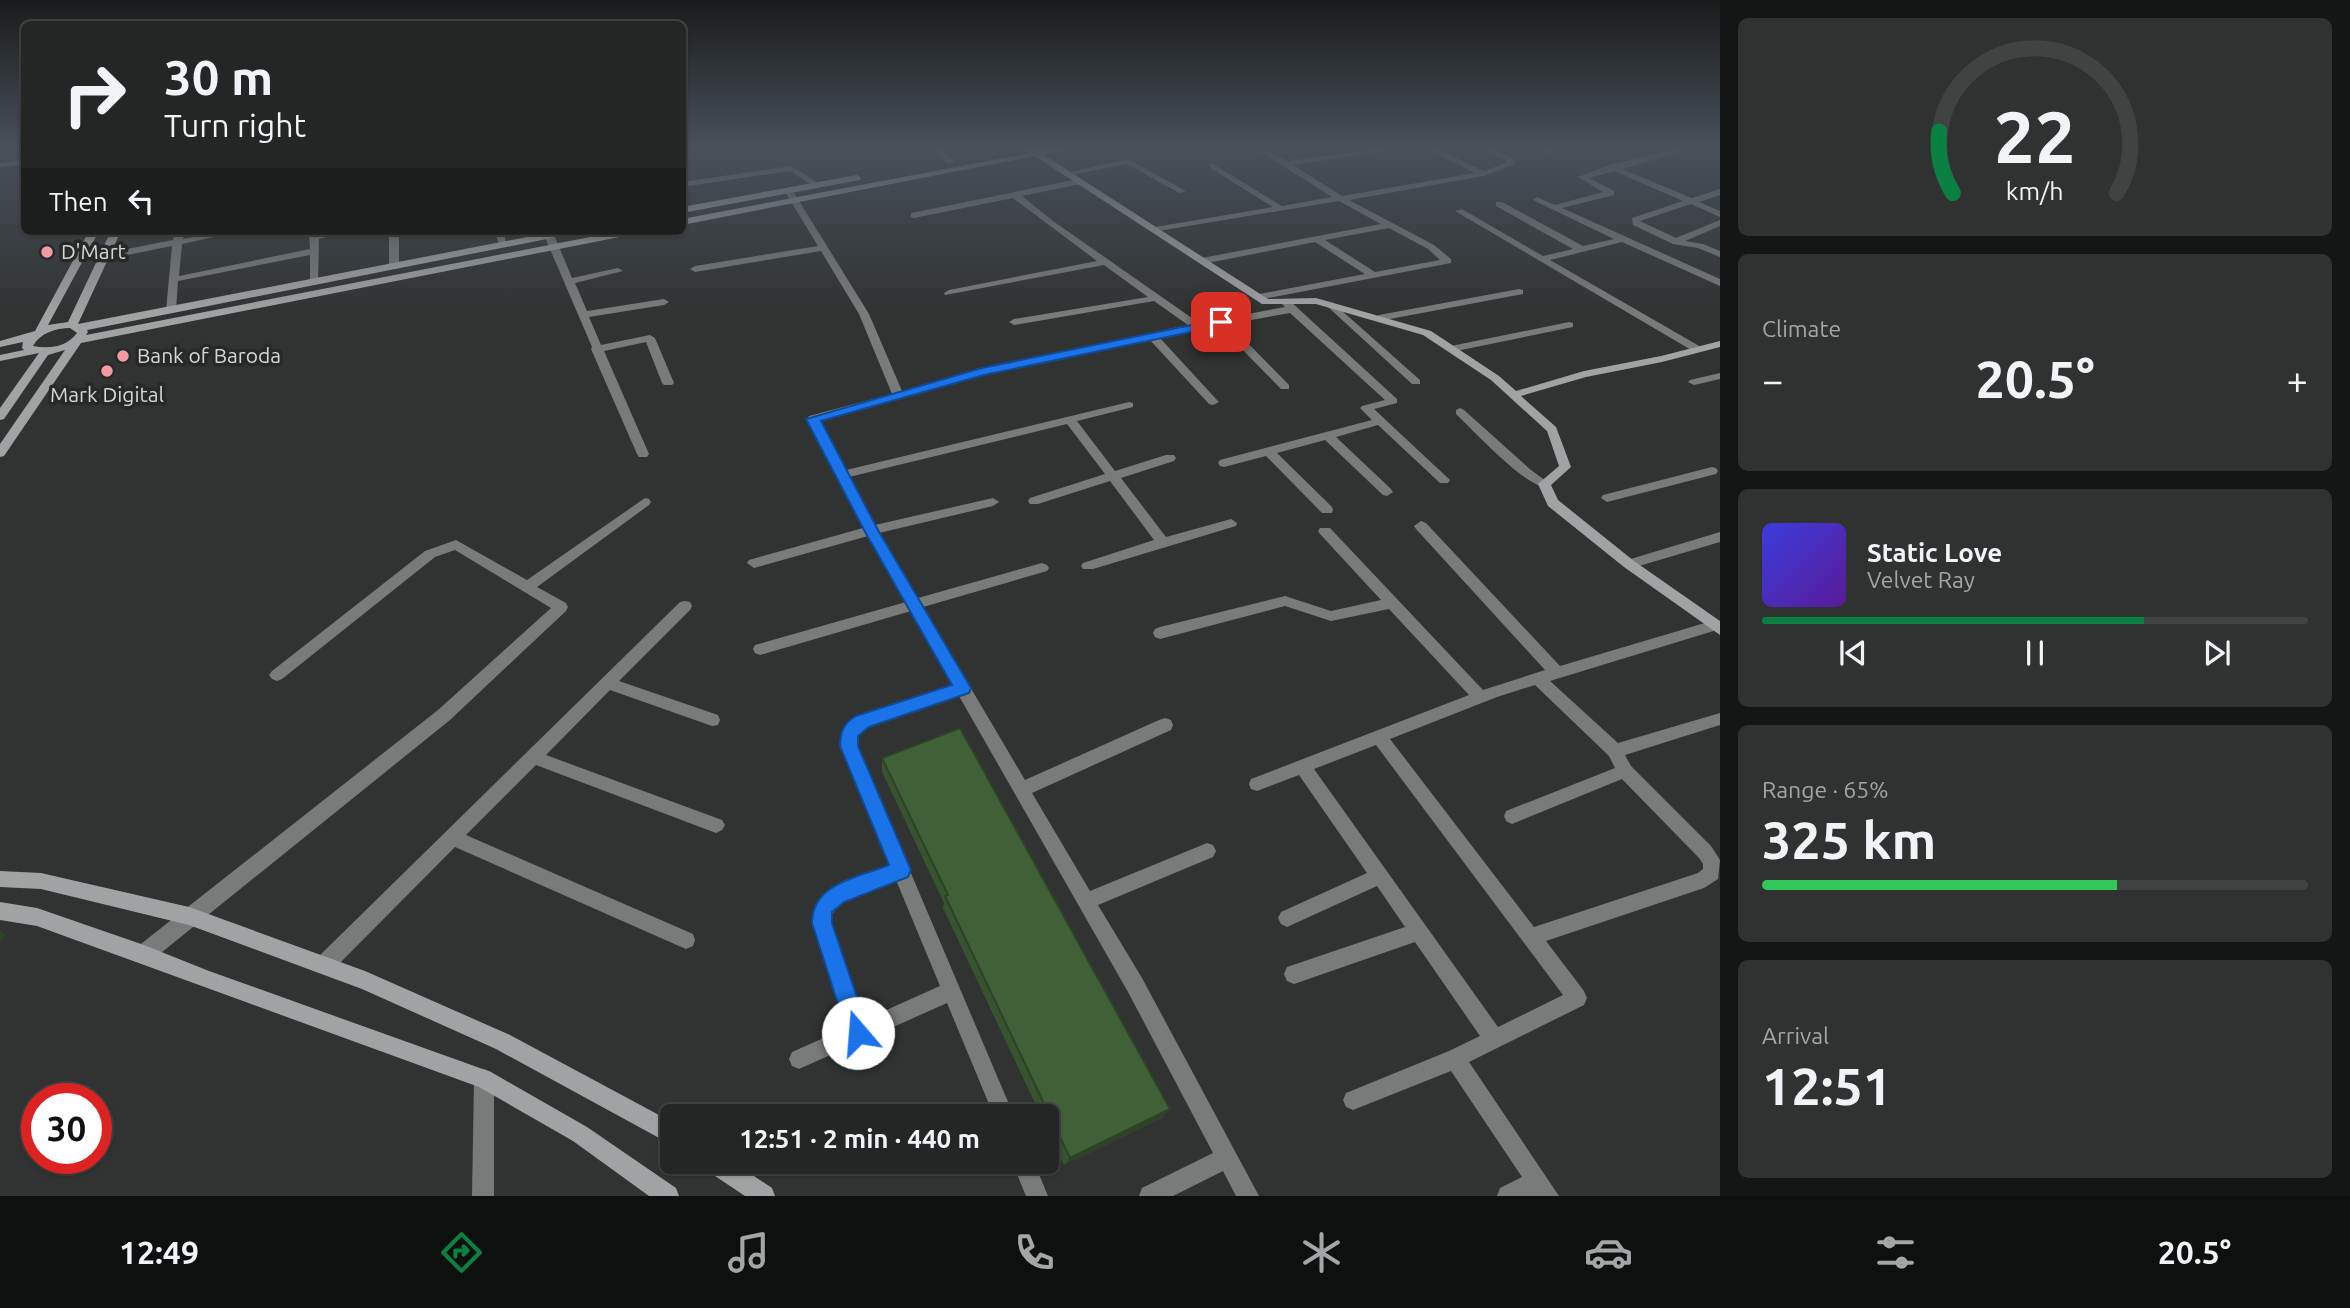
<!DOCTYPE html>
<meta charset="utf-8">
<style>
:root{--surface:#242626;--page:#303232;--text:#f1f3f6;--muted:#a3a5a7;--line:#414343;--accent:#0b8043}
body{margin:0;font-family:Ubuntu,sans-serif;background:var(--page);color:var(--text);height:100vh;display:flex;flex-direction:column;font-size:26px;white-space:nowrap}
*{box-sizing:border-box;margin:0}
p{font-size:23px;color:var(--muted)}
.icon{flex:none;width:38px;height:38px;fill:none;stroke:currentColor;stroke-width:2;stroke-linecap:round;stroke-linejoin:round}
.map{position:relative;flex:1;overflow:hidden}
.panel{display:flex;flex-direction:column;gap:18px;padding:18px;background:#141515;width:630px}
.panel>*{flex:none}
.banner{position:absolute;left:21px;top:21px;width:665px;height:214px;border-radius:10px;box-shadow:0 2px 5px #0004,0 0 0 2px var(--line);background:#242626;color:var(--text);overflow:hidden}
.speed{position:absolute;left:21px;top:1083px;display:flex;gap:14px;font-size:35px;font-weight:700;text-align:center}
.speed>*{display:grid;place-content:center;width:91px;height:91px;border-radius:50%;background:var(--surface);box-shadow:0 2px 5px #0004,0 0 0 2px var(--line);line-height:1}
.speed .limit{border:10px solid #d22;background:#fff;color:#111}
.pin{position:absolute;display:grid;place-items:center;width:60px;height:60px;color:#fff;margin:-30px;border-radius:14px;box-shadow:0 4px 10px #0006}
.me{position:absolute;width:77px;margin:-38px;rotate:342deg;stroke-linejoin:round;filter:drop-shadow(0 0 5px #0008)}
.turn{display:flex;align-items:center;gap:24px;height:147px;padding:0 28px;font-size:32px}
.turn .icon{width:91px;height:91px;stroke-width:2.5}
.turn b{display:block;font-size:49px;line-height:60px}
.then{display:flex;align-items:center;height:66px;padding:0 28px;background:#0003;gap:14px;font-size:26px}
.big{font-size:52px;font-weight:700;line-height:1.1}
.panel .card{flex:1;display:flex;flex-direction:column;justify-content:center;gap:10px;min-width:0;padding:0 24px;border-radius:10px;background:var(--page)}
.panel .dial{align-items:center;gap:0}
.dial svg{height:182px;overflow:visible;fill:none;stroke:var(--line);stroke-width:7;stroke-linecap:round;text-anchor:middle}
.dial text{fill:var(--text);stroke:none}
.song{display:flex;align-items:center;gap:21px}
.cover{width:84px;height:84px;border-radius:10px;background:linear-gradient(135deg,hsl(240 70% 55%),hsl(270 70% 35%))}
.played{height:7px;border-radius:4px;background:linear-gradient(90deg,var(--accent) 70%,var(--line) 70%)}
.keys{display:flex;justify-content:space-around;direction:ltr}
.heat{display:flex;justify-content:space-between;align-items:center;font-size:38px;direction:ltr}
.charge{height:10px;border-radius:5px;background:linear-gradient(90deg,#34c759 65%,var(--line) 0)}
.trip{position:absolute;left:660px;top:1104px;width:399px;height:70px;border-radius:10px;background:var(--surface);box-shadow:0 2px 5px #0004,0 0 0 2px var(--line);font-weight:700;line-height:70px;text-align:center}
.tab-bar{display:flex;height:112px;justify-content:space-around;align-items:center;background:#0e0f0f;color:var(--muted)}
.tab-bar .icon{width:49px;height:49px}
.tab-bar .current{color:var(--accent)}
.tab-bar b{font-size:32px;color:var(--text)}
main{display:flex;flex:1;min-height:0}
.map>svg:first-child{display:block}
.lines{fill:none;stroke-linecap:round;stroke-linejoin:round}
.street{fill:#797b7b;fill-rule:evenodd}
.secondary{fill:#a0a3a4;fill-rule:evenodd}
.wall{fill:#37532f}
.shaded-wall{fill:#2d4326}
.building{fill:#406037;stroke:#2d4326;stroke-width:2}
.route{fill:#1a73e8;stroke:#114b97;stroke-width:2}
.poi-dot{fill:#f49aa1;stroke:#262928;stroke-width:2.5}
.labels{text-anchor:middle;stroke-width:7;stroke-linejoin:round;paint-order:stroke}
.far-poi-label{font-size:21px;fill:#d4d7d6;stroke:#262928;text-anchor:start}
</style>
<main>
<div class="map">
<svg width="1720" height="1196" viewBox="0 0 1720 1196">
<rect width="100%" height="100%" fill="#303332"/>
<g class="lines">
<g class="street">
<polygon points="928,146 937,146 955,162 948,164"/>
<path d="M1252,146H1261L1287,161L1395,146V150H1392L1293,165L1342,196L1475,173L1421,146H1431L1484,171L1506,163V160L1474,146H1485L1512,157L1515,164L1484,176L1349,200L1434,245L1451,259V263L1258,300L1253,297L1254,295L1365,274L1315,242L1202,264L1197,261L1202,258L1381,224L1339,201L1152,232L1150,230L1155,227L1273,207L1210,168V164H1213L1282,206L1332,197ZM1389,228L1428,249L1440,260L1375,272L1325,240Z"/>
<polygon points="1534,146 1544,146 1552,151 1545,153"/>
<polygon points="1687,146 1700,146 1622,169 1692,198 1720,189 1720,195 1699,202 1720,211 1720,217 1691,204 1640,221 1676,238 1720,220 1720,226 1685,241 1703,244 1720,251 1720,257 1698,248 1673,244 1633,225 1632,218 1683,201 1614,171 1589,178 1614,191 1614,195 1562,208 1720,279 1720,286 1622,242 1550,260 1701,347 1701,351 1693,351 1455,211 1462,209 1543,256 1573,249 1496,206 1496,202 1502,202 1583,246 1614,239 1533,200 1537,197 1555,205 1603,192 1578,177 1609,165"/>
<polygon points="1128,159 1186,191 1179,193 1127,164 1066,176 1062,174"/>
<polygon points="24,160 24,164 0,167 0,163"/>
<polygon points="791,166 822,185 815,187 790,171 682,187 682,182"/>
<path d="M1078,179L1081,180V184L1022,196L1053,221L1199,323L1285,307L1281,303L1282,301H1290L1397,399V403L1374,409L1450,480L1448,483H1440L1378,425L1336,437L1391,489L1393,492L1387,496L1383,495L1325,440L1277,453L1332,507L1333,510L1332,513H1322L1266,456L1224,467L1220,466L1218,463L1220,460L1372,420L1360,408L1362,406L1385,400L1290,313L1229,324L1289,385V389H1281L1219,326L1159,337L1217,400L1219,402L1213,405L1209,404L1149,339L984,375L820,421L846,470L1129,402L1133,403V407L1077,421L1115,471L1166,455H1174L1176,458L1174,461L1121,478L1166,537L1231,519L1237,523L1236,526L1093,569H1083L1081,566L1083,563L1154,540L1110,481L1038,504H1030L1028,501L1030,498L1105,474L1067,424L849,477L875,525L993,498L999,502L993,506L879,533L918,598L1042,563L1047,565L1049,568L1047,571L923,607L1025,780L1159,720L1165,718L1171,720L1173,725L1171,730L1032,793L1090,891L1207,843L1213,845L1216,851L1213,857L1098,905L1142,978L1259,1196H1236L1223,1171L1173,1196H1139L1142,1188L1213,1153L1128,992L959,696L869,727L858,734L857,746L1014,1116H994L947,1003L799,1069L792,1066L789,1059L792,1052L846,1028L813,923L814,910L820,898L830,889L890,866L841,746C842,733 846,724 857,717L953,685L911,611L760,655L755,653L753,649L755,645L906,602L868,536L754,568L747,563L749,560L863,528L807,419L809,416L892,394L859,314L821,251L695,272L690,269L695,266L818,246L784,190L791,188L869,314L902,391L982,369L1188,325L1154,301L1014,325L1009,322L1014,319L1148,297L1104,265L945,295L944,293L949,290L1097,261L1013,198L914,218L911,217V213ZM896,880L940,986L864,1020L831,923C832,895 874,889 896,880Z"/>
<polygon points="176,231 186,231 183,239 222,231 241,231 182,244 179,276 310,249 309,231 319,231 319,233 348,231 319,239 318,283 310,281 310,255 178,281 176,310 171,313 166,310 172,246 102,260 97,257 102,254 173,240"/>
<polygon points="389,231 399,231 399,265 394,268 389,265"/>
<polygon points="494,231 504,231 506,246 500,246"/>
<polygon points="549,232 554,235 572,278 618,268 623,271 575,283 587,311 664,299 669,302 664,305 589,317 601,345 650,335 655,338 674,383 672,385 664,385 662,383 646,342 604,351 649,454 647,457 639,457 637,454 591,349 592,347 544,235"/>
<polygon points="1519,289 1523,290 1523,294 1379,321 1374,318 1379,315"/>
<polygon points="1332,302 1420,380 1420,384 1412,384 1328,307 1327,305"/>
<polygon points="1569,322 1573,323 1573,327 1451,352 1446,349 1451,346"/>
<polygon points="1720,373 1720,379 1694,385 1688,382 1690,380"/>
<path d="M1460,408L1464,410L1531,470L1550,484L1548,487C1528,490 1473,430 1456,414V410Z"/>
<polygon points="1712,467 1716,468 1718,471 1716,474 1607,502 1601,498 1603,495"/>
<polygon points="645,498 649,499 651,502 649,505 537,587 566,603 568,607 566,611 450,720 151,961 144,963 137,961 135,954 137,947 438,710 551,608 455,550 435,557 282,679 277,681 272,679 269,675 272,671 425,551 456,540 527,580"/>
<path d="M1421,521L1426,523L1560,666L1715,620L1720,621V629L1550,681L1618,743L1720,713V725L1625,755L1631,766L1711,846L1720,860L1718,879L1704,888L1546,941L1584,991L1587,998L1584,1005L1469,1062L1559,1196H1497L1500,1188L1522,1177L1451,1071L1353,1110L1346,1107L1343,1100L1346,1093L1449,1051L1480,1036L1415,942L1294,984L1287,981L1284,974L1287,967L1405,927L1377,886L1287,927L1281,924L1278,918L1281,912L1367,873L1299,775L1257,791L1251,789L1249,784L1251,779L1469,695L1389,609L1331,621L1285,606L1160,639L1155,637L1153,633L1155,629L1160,627L1285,596L1331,611L1381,600L1320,534L1318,531L1320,528H1330L1483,690L1545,670L1416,529L1414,526ZM1535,685L1609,756L1615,768L1506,811L1504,816L1506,821L1512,824L1622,779L1699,858L1703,864V869L1698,873L1534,927L1390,739L1497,697ZM1376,745L1563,995L1498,1027L1314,769Z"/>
<polygon points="1720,532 1720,542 1629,569 1622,564 1624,561"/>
<polygon points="685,601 690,602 692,606 690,610 619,681 718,715 720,720 718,725 712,726 610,690 546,755 722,820 725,825 722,830 716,833 536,765 466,835 693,934 695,940 693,946 686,949 679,946 455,847 331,972 324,974 317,972 315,965 317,958 680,602"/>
<polygon points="484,1069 491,1072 494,1079 494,1196 472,1196 474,1079 477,1072"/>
<polygon points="1012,1162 1034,1162 1048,1196 1026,1196"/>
</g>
<g class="secondary">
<polygon points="1027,146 1038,151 1065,146 1081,146 1044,155 1268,299 1316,298 1431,331 1499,376 1516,391 1584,371 1661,356 1720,341 1720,347 1662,362 1586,377 1521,396 1556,427 1571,467 1551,485 1558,500 1634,561 1720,621 1720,635 1624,567 1548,506 1538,484 1559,466 1547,431 1491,380 1423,335 1316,304 1262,304 1035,156 682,225 682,219 1030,153 1024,148"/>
<polygon points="857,175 861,178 860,180 682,213 682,207"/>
<path d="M89,231H99L48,325L68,322L111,231H121L78,324L558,231H577L572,234L87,330L88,332L86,335L621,231H640L635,234L81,343L4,456L0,457V444L65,350L48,355L4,419L0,420V408L39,353L0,361V355L24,350L22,348L23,342L0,347V341L35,331ZM70,328L77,333C67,347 50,349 33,346C40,333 56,328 70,328Z"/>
<polygon points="0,871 41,873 189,907 365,971 510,1035 672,1122 672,1145 496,1049 362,989 189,925 41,889 0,887"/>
<polygon points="0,902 37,908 144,945 209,971 491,1072 587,1127 676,1188 679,1196 649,1196 573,1141 479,1087 37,926 0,920"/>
<polygon points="703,1162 733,1162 772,1188 775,1196 745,1196 706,1170"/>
</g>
</g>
<polygon class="wall" points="882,758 1170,1109 1162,1118 1064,1165 1046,1128 1046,1116 1041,1116 943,908 944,903 882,772"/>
<g class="shaded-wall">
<polygon points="0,931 6,935 0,942"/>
<polygon points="1170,1109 1162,1118 1064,1165 1070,1158"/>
</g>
<polygon class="building" points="960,728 1170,1109 1070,1158 945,896 948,895 882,758"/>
<linearGradient id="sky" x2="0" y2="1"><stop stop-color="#1a1c1c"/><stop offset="0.47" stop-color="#48505a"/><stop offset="1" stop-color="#48505a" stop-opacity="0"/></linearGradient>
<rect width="1720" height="313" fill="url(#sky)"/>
<path class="route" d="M1221,319L1225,320V325L984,375L821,421L878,530L971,688L969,693L869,727L858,736V746L911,870L908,877L844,902L832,912V923L869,1033L866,1041L858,1044L850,1041L812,923C812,883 859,877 889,865L840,746C840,732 844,723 856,716L952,685L864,530L806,419L982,368Z"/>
<g class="poi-dot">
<circle cx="47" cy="252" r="7"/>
<circle cx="123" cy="356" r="7"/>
<circle cx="107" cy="371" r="7"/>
</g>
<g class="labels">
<g class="far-poi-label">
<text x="61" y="259">D'Mart</text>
<text x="137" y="363">Bank of Baroda</text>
<text x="107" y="402" text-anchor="middle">Mark Digital</text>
</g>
</g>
</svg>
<div class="speed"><div class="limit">30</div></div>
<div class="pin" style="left:1221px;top:322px;background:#d93025"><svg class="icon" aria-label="arrive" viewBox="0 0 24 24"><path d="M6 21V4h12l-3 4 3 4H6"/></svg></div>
<svg class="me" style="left:858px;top:1033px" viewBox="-20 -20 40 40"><circle r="19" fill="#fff"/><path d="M0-13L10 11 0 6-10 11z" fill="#1a73e8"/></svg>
<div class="trip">12:51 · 2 min · 440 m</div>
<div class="banner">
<div class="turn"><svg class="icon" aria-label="right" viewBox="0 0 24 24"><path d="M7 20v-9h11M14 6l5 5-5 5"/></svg><div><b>30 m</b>Turn right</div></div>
<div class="then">Then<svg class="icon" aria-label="left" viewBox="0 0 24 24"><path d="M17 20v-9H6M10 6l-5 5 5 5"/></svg></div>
</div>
</div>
<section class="panel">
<div class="card dial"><svg viewBox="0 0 100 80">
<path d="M14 69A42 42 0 1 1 86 69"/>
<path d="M14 69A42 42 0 0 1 8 42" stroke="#0b8043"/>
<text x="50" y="56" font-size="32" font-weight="700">22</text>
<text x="50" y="72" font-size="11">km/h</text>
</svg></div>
<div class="card"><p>Climate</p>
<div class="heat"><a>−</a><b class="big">20.5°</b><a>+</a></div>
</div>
<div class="card">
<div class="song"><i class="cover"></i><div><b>Static Love</b><p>Velvet Ray</p></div></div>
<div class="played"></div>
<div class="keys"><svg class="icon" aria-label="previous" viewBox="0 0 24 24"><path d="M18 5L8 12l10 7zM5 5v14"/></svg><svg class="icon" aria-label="pause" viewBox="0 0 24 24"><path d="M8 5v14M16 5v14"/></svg><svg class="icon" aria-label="next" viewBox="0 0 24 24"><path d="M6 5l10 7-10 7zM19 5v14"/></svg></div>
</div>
<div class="card"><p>Range · 65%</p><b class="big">325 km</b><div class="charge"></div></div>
<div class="card"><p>Arrival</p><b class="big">12:51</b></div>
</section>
</main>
<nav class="tab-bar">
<b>12:49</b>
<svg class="icon current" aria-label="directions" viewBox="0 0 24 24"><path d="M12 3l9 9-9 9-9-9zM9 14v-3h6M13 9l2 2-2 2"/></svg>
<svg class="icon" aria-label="music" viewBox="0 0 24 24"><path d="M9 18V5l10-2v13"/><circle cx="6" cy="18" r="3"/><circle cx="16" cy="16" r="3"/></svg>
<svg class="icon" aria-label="phone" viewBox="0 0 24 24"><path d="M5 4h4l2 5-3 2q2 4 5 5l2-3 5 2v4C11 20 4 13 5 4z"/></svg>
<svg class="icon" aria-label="climate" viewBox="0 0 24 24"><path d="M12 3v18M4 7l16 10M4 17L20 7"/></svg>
<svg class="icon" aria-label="car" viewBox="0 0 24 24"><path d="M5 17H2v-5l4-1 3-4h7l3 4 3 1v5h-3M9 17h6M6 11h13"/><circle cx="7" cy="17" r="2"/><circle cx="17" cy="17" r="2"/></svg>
<svg class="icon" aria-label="filters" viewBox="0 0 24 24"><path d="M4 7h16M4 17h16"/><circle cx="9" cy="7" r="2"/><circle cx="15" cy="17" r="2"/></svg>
<b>20.5°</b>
</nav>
